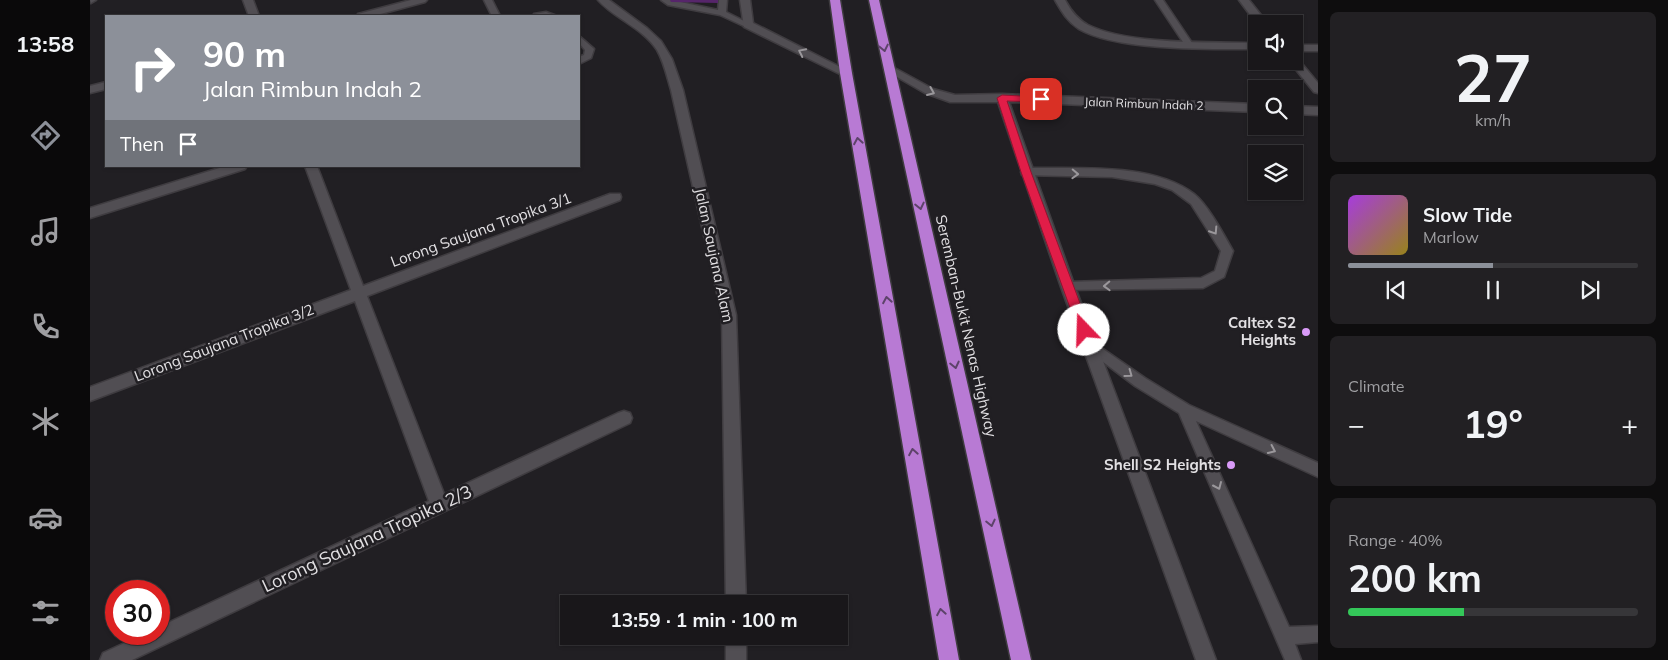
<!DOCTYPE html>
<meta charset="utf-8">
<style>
:root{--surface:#19171a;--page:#222023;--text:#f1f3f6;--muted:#9f9fa2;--line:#373639;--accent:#8c9099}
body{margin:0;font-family:Mulish,sans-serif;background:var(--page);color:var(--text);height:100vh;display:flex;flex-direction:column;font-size:19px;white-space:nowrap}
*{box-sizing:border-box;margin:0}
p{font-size:16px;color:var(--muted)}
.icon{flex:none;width:28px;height:28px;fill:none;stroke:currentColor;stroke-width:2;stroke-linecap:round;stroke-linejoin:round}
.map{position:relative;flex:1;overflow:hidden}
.drawer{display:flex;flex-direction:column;gap:12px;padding:12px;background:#0e0d0e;width:350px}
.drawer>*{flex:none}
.top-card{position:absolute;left:15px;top:15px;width:475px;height:152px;border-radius:0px;box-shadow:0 1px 4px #0004,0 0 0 1px var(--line);background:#8c9099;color:#fff;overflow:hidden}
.tools{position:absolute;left:1158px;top:15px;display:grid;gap:10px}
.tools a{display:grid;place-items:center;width:55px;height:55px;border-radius:0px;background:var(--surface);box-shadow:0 1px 4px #0004,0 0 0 1px var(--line);font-size:25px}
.speed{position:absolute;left:15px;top:580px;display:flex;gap:10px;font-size:25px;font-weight:700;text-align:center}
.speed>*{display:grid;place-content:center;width:65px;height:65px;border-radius:50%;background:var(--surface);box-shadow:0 1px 4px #0004,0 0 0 1px var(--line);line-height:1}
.speed .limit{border:8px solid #d22;background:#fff;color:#111}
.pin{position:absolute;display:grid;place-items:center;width:42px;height:42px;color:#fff;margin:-21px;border-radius:10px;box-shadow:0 2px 8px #0006}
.me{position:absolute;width:55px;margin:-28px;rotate:339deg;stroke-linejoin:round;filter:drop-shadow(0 0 4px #0008)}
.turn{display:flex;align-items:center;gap:18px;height:105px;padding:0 15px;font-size:22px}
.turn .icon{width:65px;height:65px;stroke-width:2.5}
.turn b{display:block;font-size:35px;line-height:42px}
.then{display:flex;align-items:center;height:48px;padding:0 15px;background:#0003;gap:10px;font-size:19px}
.big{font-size:38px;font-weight:700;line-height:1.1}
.drawer .widget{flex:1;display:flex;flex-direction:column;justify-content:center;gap:8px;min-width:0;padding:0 18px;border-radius:8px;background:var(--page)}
.drawer .dial{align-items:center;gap:0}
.dial b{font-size:65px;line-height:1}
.song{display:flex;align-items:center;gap:15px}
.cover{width:60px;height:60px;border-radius:8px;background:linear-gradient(135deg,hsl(280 70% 55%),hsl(50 70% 35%))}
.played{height:5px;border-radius:2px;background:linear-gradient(90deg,var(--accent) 50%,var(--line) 50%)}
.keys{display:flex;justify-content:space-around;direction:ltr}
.heat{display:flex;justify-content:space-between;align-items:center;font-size:28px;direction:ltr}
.charge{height:8px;border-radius:4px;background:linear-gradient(90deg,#34c759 40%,var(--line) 0)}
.trip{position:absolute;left:470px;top:595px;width:288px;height:50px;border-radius:0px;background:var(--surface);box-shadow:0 1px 4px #0004,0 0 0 1px var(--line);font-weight:700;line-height:50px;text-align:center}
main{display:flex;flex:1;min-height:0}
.menu{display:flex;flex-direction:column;width:90px;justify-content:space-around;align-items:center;background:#0a090a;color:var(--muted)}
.menu .icon{width:35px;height:35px}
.menu .active{color:var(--accent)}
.menu b{font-size:22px;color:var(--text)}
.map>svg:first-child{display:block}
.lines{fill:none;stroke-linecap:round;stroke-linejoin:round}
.lane-casing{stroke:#3f3c40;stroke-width:3}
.street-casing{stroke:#3f3c40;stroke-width:3}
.highway-casing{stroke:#3f3c40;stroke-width:3}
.lane{fill:#514e53;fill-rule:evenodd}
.street{fill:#514e53;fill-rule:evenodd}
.highway{fill:#b87ad4;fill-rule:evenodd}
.wall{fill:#56256a}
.oneway{stroke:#5d436a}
.oneway2{stroke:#9a979b}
.route{fill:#e11d48;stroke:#92132f}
.poi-dot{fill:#d99af7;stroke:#211f23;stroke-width:2}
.labels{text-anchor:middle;stroke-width:5;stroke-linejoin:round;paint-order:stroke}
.far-street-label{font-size:12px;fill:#e2e0e3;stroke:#211f23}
.street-label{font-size:15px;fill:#e2e0e3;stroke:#211f23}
.poi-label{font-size:15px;font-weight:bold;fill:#e2e0e3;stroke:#211f23;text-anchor:end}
.near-street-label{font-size:18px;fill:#e2e0e3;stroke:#211f23}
</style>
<main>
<nav class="menu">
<b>13:58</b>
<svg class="icon active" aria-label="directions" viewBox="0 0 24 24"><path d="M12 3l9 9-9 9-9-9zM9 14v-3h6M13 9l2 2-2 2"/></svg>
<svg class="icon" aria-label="music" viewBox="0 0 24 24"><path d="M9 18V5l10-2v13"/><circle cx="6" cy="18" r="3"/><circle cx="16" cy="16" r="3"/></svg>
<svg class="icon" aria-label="phone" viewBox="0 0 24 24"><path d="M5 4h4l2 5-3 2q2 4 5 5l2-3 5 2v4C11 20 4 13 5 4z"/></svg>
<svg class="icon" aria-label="climate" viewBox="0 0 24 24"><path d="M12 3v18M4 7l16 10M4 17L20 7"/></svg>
<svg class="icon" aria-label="car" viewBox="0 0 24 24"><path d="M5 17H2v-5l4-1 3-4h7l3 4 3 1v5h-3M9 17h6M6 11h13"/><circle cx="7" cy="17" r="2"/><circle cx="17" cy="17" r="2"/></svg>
<svg class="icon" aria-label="filters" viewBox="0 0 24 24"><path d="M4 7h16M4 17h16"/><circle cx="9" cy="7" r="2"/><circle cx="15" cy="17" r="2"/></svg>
</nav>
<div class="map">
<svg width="1228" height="660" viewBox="0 0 1228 660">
<rect width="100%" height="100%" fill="#211f23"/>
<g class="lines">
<g class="lane-casing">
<g id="lane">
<polygon points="394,0 402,0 410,16 402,16"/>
<polygon points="571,0 581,0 628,10 629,0 637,0 636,12 662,25 658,28 630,15 578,5"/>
<polygon points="1065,0 1073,0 1102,43 1101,45 1095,45"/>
<polygon points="456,12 467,16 443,16 444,14"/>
<polygon points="489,36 504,49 501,58 489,64 489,57 494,55 495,50 489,43"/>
<path d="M936,168C986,169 1063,162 1104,194C1118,205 1134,235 1143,251L1134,277L1113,288L974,290L972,287L974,284L978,282L1111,278L1125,271L1131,251L1101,204L1082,190L1065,184L1022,177L932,175L931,172Z"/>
<polygon points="1000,340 1055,378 1099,405 1228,463 1228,477 1106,421 1199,627 1228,626 1228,642 1205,644 1211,660 1195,660 1089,413 1045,386 996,349 994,345 996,341"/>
</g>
</g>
<g class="street-casing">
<g id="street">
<polygon points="0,0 6,0 1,3"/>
<polygon points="153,0 163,0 169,16 159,16"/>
<polygon points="321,0 337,0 335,2 283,16 267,16 268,14"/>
<path d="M508,0H519L557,28L571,41L582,59L593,90L646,315L656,604H636L632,315L581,90C577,77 574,62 567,50C553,28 525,19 508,0Z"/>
<polygon points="650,0 660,0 663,23 762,73 760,75 752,75 654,27"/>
<path d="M965,0H975C981,11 987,19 998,25C1038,45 1121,42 1166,43V49C1122,49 1026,51 989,29C977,21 972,12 965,0Z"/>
<polygon points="1149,0 1159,0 1178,24 1167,24"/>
<rect x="1204" y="45" width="24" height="6"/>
<polygon points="1204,58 1208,59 1228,83 1228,93 1224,92 1199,61 1204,61"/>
<polygon points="799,65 843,89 865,95 912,94 1166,104 1166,112 919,102 985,287 1126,660 1106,660 971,287 908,102 860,102 835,93 795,70 794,68 795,66"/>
<polygon points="16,82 16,89 0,93 0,86"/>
<polygon points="1204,106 1228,107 1228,115 1204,114"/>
<polygon points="136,166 157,166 155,169 0,218 0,208"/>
<polygon points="215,166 227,166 273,286 520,194 530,194 531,197 530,200 277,296 354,494 528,413 534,411 540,413 542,418 540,423 42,660 10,660 13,653 54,634 69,634 69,627 339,501 265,301 0,401 0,387 261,290"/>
<rect x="636" y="636" width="20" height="24"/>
</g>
</g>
<g class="highway-casing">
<g id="highway">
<polygon points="740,0 750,0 762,73 869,660 849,660 750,73"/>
<polygon points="779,0 789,0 941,660 921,660"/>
</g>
</g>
<use href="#lane" class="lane"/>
<use href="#street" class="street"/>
<use href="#highway" class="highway"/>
</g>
<polygon class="wall" points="580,0 628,0 628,3 581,2"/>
<defs><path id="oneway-chevron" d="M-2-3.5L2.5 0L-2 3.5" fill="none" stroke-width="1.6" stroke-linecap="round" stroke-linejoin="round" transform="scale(1.25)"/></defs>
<g class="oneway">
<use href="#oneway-chevron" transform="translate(794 48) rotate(78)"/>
<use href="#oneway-chevron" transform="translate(768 141) rotate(-100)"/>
<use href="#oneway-chevron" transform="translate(830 206) rotate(77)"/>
<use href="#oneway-chevron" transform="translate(797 300) rotate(-100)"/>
<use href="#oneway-chevron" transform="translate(865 365) rotate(77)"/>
<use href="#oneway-chevron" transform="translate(823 452) rotate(-100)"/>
<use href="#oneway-chevron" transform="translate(901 523) rotate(77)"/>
<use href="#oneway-chevron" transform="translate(851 612) rotate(-100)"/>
</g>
<g class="oneway2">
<use href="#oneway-chevron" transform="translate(712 52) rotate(-154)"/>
<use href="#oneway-chevron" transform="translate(841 92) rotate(23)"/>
<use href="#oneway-chevron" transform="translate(985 174) rotate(2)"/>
<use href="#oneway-chevron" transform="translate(1124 231) rotate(57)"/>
<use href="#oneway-chevron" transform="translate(1017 286) rotate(178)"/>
<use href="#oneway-chevron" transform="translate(1039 374) rotate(36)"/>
<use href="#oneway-chevron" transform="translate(1182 450) rotate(25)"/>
<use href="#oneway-chevron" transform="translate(1128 486) rotate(66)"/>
</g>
<polygon class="route" points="912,95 951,97 955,99 951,102 917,101 941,172 1000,330 998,334 990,334 988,330 931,172 907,98"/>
<g class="poi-dot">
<circle cx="1216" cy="332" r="5"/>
<circle cx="1141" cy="465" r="5"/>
</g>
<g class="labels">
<g class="far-street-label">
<text transform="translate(1054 104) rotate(2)" y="4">Jalan Rimbun Indah 2</text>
</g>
<g class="street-label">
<text transform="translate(391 230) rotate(-20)" y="5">Lorong Saujana Tropika 3/1</text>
<text transform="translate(624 255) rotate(78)" y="5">Jalan Saujana Alam</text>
<text transform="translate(876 326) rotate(77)" y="5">Seremban-Bukit Nenas Highway</text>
<text transform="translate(134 343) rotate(-21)" y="5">Lorong Saujana Tropika 3/2</text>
</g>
<g class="poi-label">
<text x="1206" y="328">Caltex S2<tspan x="1206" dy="17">Heights</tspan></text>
<text x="1131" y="470">Shell S2 Heights</text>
</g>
<g class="near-street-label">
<text transform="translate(277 539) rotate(-25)" y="6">Lorong Saujana Tropika 2/3</text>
</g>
</g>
</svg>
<div class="tools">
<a><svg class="icon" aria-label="sound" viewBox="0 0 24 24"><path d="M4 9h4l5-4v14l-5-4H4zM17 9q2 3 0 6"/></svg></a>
<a><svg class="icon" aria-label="search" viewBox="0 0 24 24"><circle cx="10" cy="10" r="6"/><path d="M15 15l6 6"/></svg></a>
<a><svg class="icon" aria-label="layers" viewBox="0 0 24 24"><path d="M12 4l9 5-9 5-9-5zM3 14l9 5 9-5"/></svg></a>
</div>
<div class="speed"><div class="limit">30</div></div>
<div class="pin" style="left:951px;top:99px;background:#d93025"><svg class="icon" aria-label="arrive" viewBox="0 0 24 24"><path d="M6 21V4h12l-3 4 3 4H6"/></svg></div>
<svg class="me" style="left:994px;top:330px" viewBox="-20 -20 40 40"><circle r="19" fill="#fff"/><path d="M0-13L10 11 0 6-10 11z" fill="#e11d48"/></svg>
<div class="trip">13:59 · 1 min · 100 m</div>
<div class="top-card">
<div class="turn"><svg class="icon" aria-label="right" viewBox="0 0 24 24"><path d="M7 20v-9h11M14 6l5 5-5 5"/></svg><div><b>90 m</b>Jalan Rimbun Indah 2</div></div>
<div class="then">Then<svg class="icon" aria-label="arrive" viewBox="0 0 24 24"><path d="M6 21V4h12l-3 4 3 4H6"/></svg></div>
</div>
</div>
<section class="drawer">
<div class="widget dial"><b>27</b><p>km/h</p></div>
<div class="widget">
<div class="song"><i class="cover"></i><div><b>Slow Tide</b><p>Marlow</p></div></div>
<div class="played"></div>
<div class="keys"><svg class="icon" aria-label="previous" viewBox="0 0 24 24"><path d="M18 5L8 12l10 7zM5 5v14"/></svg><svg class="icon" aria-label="pause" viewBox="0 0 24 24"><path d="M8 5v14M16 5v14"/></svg><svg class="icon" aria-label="next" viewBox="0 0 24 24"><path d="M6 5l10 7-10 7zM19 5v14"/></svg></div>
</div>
<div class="widget"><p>Climate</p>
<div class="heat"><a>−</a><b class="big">19°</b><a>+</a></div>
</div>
<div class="widget"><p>Range · 40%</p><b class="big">200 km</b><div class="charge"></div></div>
</section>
</main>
